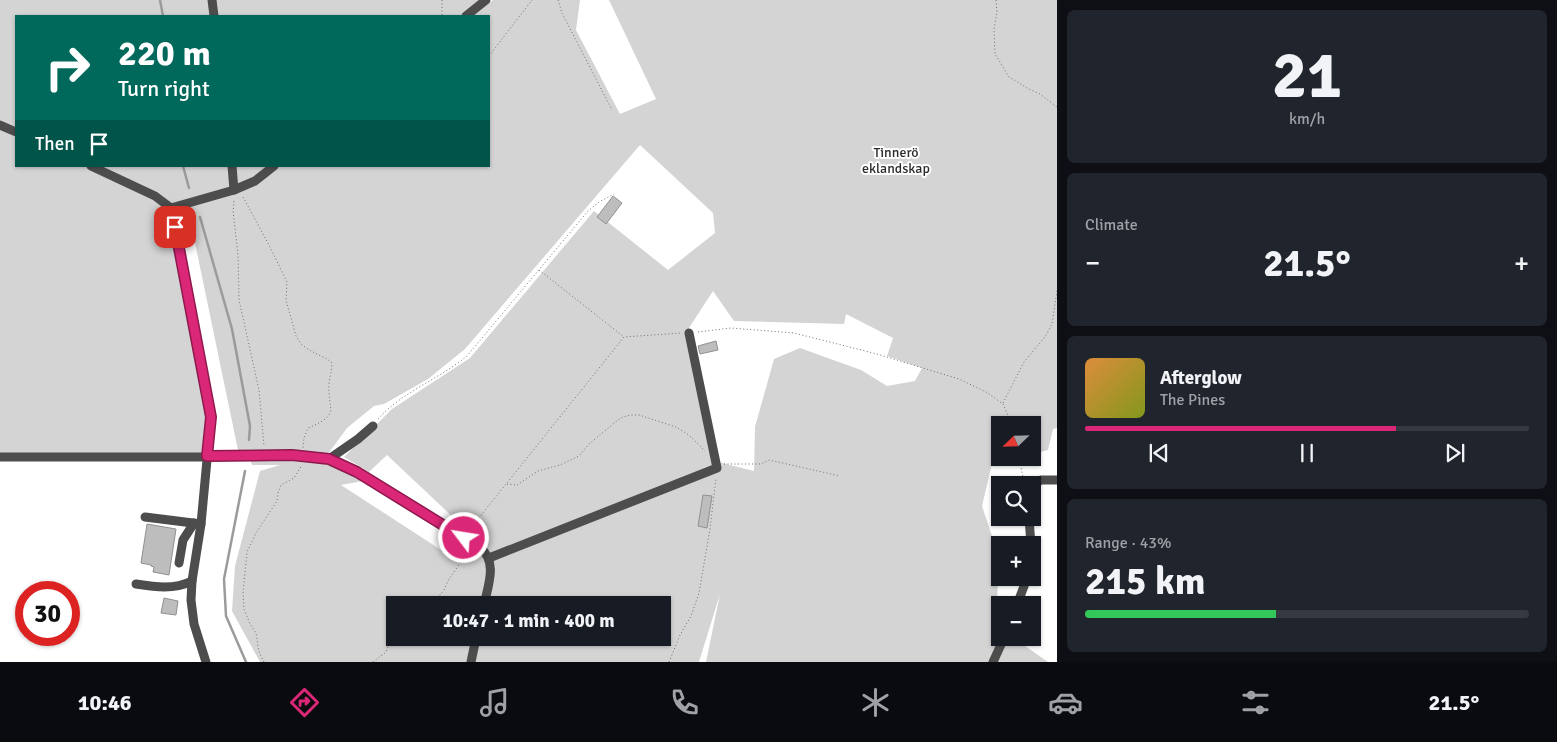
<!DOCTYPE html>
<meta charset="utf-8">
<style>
:root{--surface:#171b24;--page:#20242c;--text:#f1f3f6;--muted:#9ea1a6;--line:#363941;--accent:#db2777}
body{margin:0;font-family:Signika,sans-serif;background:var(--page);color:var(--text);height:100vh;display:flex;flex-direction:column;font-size:19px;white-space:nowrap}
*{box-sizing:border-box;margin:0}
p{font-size:16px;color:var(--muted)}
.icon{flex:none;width:28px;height:28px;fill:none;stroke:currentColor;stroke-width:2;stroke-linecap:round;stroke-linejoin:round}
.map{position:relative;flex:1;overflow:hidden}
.side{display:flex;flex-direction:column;gap:10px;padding:10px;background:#0d0f14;width:500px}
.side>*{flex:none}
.guide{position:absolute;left:15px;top:15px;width:475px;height:152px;border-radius:0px;box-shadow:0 1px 4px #0004;background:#00695c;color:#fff;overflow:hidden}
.needle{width:32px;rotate:247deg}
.buttons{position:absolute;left:991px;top:416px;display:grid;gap:10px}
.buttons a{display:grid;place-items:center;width:50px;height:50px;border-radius:0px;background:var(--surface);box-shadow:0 1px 4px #0004;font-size:25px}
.speed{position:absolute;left:15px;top:581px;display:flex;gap:10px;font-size:25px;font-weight:700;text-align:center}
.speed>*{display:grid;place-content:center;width:65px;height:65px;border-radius:50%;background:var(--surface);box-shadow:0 1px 4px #0004;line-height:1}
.speed .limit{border:8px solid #d22;background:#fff;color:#111}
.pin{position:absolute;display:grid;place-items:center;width:42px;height:42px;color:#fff;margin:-21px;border-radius:10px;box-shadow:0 2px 8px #0006}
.me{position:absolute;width:55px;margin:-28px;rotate:301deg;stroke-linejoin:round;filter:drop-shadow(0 0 4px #0008)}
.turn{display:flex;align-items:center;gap:18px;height:105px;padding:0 20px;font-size:22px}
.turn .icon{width:65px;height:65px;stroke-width:2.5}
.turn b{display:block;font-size:35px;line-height:42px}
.then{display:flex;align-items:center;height:48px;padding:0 20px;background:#0003;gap:10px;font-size:19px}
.big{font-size:38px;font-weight:800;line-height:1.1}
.side .widget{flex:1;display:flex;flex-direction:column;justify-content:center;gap:8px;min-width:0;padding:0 18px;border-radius:8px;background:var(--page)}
.side .dial{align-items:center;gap:0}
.dial b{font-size:65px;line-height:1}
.song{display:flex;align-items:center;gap:15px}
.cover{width:60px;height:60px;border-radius:8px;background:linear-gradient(135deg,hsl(30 70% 55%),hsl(70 70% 35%))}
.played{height:5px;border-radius:2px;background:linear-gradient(90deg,var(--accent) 70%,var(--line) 70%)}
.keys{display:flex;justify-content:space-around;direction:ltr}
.heat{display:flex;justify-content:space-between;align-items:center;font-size:28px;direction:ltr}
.charge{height:8px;border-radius:4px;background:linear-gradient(90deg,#34c759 43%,var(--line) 0)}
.trip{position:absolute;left:386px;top:596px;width:285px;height:50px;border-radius:0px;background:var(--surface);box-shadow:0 1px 4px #0004;font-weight:800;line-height:50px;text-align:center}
.tab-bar{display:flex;height:80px;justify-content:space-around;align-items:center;background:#090b0e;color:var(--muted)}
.tab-bar .icon{width:35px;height:35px}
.tab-bar .active{color:var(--accent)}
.tab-bar b{font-size:22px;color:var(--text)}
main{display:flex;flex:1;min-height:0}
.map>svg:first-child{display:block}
.green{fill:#d4d4d4;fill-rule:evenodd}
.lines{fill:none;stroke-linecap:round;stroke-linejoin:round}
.stream{stroke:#9b9b9b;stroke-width:2.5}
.building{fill:#bdbdbd;stroke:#919191}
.path{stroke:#6f6f6f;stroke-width:1;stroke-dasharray:1 2.5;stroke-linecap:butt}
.minor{stroke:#4d4d4d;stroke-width:9}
.route-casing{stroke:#8e194d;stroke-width:12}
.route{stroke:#db2777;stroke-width:9}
.labels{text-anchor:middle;stroke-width:4;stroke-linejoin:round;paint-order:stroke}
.park-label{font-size:14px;fill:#2b2b2b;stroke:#fff}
</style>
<main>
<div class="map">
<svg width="1057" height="662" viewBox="0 0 1057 662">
<rect width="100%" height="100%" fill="#fff"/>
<path class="green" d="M0,0H484L465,16H16V166H489V16H473L493,0H580L576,30L620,114L656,99L609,0H1057V428L1053,429L1048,450L1033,454L1032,425H1013L1012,422L1010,425H1000V443L995,451L982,506L999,557L996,623L1000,627V638H1014L1048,662H706L720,594L699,662H260L232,611L235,566L260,471L280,465H252L250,459L308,460L335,466L363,481L341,485L455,559L473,536L387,455L369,472L344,457L392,409L470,358L594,211L668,270L715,233L713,213L640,145L465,349L428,379L384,404L374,406L347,428L328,454L238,450L189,214L177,216L208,390L206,457L0,458ZM713,291L734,321L844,324L846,314L893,338L887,356L922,368L915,381L887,386L861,370L800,348L774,359L755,427L754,471L714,461L687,331ZM395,605H662V638H395Z"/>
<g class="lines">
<g class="stream">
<polyline points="160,0 163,16"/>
<polyline points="183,166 189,188"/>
<polyline points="200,217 232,329 250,426 249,440"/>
<polyline points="245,471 224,579 226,616 246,662"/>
</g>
</g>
<g class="building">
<polygon points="613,196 622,203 606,224 597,217"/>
<polygon points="716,341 718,350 700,354 698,346"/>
<polygon points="703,495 712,496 707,528 698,526"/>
<polygon points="147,524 176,529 169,575 153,572 154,567 151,566 151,565 141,563"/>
<polygon points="164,598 178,601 176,615 161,613"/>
</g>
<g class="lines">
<g class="path">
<polyline points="442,0 442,16"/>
<polyline points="558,0 562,13 612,110"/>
<polyline points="996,0 997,12 994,29 995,54 1009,77 1027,88 1040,94 1057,107"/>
<polyline points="489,56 532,0"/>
<path d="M243,197L269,245L287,282L286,300L296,336L301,344L309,350L327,359L332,363C332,370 330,376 329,383C327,410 342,414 308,428L304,438L303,448"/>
<polyline points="234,201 233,211 238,255 239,300 259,390 264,446"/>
<polyline points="539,270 624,337"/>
<polyline points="698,332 731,328 794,333 877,354 959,379 986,392 1003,404 1012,425"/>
<polyline points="1003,403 1024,362 1045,337 1052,324 1057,291"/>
<path d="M378,419C402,392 439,379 467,356L588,211L599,202L614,194"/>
<polyline points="1019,458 1024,482"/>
<polyline points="724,464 761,464 769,460 840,476"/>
<polyline points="507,484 517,485 538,471 560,465 579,456 589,444 618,420 623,417 631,415 639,415 676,427 689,435 705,451"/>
<polyline points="470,529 624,337 681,333"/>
<polyline points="421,605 439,596 444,590 449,579 461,562 467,550"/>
<polyline points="264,662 259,652 256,633 250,624 244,609 243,593 247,552 256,533 277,501 278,493 281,485 294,478 302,465"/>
<polyline points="373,662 386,652 389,644 395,634"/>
<polyline points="669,662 680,635 691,616 699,593 710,529 716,478"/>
</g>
<g class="minor">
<polyline points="212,0 214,16"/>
<polyline points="466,16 486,0"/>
<polyline points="0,125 16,132"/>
<polyline points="91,166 155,196 171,208 211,417 201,524 192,581 191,600 194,624 206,662"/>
<polyline points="232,166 234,190"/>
<polyline points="171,208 234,190 255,181 274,166"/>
<path d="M0,457H207L292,455L329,459L348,467L366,478L480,547C498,563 488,585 484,605"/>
<polyline points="329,459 358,439 373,426"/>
<polyline points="1032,485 1041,480 1057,480"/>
<polyline points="145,517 201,524"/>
<polyline points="1029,518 1031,545"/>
<polyline points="489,558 717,468 689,333"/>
<polyline points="179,563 183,540 194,523"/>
<path d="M136,584C155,587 174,590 192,581"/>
<polyline points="1017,605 1027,578"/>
<polyline points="471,662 476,638"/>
<polyline points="993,662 1004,638"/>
</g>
</g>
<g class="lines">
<g class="route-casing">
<polyline id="route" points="175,227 211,417 207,456 292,455 329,459 357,472 464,538"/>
</g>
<use href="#route" class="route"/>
</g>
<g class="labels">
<g class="park-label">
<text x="896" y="157">Tinnerö<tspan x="896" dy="16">eklandskap</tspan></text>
</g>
</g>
</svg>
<div class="buttons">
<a><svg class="needle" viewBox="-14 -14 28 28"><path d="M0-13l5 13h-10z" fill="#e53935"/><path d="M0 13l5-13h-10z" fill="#9ea1a6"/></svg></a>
<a><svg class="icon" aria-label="search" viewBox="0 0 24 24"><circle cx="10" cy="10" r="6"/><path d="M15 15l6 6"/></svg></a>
<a>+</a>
<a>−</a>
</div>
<div class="speed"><div class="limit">30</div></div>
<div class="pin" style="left:175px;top:227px;background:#d93025"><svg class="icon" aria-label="arrive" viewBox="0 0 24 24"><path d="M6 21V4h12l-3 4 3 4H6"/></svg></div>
<svg class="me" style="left:464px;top:538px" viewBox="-20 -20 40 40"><circle r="17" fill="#db2777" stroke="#fff" stroke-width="3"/><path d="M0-11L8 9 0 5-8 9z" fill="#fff"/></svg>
<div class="trip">10:47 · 1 min · 400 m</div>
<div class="guide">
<div class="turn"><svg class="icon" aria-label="right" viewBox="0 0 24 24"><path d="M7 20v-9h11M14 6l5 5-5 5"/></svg><div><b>220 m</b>Turn right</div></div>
<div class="then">Then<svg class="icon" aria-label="arrive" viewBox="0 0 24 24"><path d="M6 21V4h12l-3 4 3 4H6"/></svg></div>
</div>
</div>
<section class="side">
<div class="widget dial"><b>21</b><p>km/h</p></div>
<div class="widget"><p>Climate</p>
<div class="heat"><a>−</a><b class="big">21.5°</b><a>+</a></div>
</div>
<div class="widget">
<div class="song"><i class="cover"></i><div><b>Afterglow</b><p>The Pines</p></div></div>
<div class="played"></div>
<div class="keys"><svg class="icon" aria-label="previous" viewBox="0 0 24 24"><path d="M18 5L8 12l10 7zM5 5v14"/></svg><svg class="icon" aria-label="pause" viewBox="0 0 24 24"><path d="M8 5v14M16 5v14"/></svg><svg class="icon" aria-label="next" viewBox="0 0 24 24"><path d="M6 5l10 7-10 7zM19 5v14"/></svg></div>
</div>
<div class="widget"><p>Range · 43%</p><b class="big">215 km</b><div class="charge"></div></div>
</section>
</main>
<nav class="tab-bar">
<b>10:46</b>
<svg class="icon active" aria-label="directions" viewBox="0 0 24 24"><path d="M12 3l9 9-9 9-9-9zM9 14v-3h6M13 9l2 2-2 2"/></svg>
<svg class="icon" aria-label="music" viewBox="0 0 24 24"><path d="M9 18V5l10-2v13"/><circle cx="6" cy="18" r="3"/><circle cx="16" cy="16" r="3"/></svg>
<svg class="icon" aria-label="phone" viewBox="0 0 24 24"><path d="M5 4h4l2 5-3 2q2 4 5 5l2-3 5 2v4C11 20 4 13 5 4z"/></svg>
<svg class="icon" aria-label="climate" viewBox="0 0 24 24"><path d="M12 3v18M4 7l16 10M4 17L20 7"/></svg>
<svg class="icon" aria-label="car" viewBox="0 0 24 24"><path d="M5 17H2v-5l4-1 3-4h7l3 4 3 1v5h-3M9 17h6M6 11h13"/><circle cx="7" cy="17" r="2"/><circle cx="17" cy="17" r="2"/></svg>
<svg class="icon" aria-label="filters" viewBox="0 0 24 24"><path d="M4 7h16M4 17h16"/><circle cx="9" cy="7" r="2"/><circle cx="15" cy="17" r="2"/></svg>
<b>21.5°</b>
</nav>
